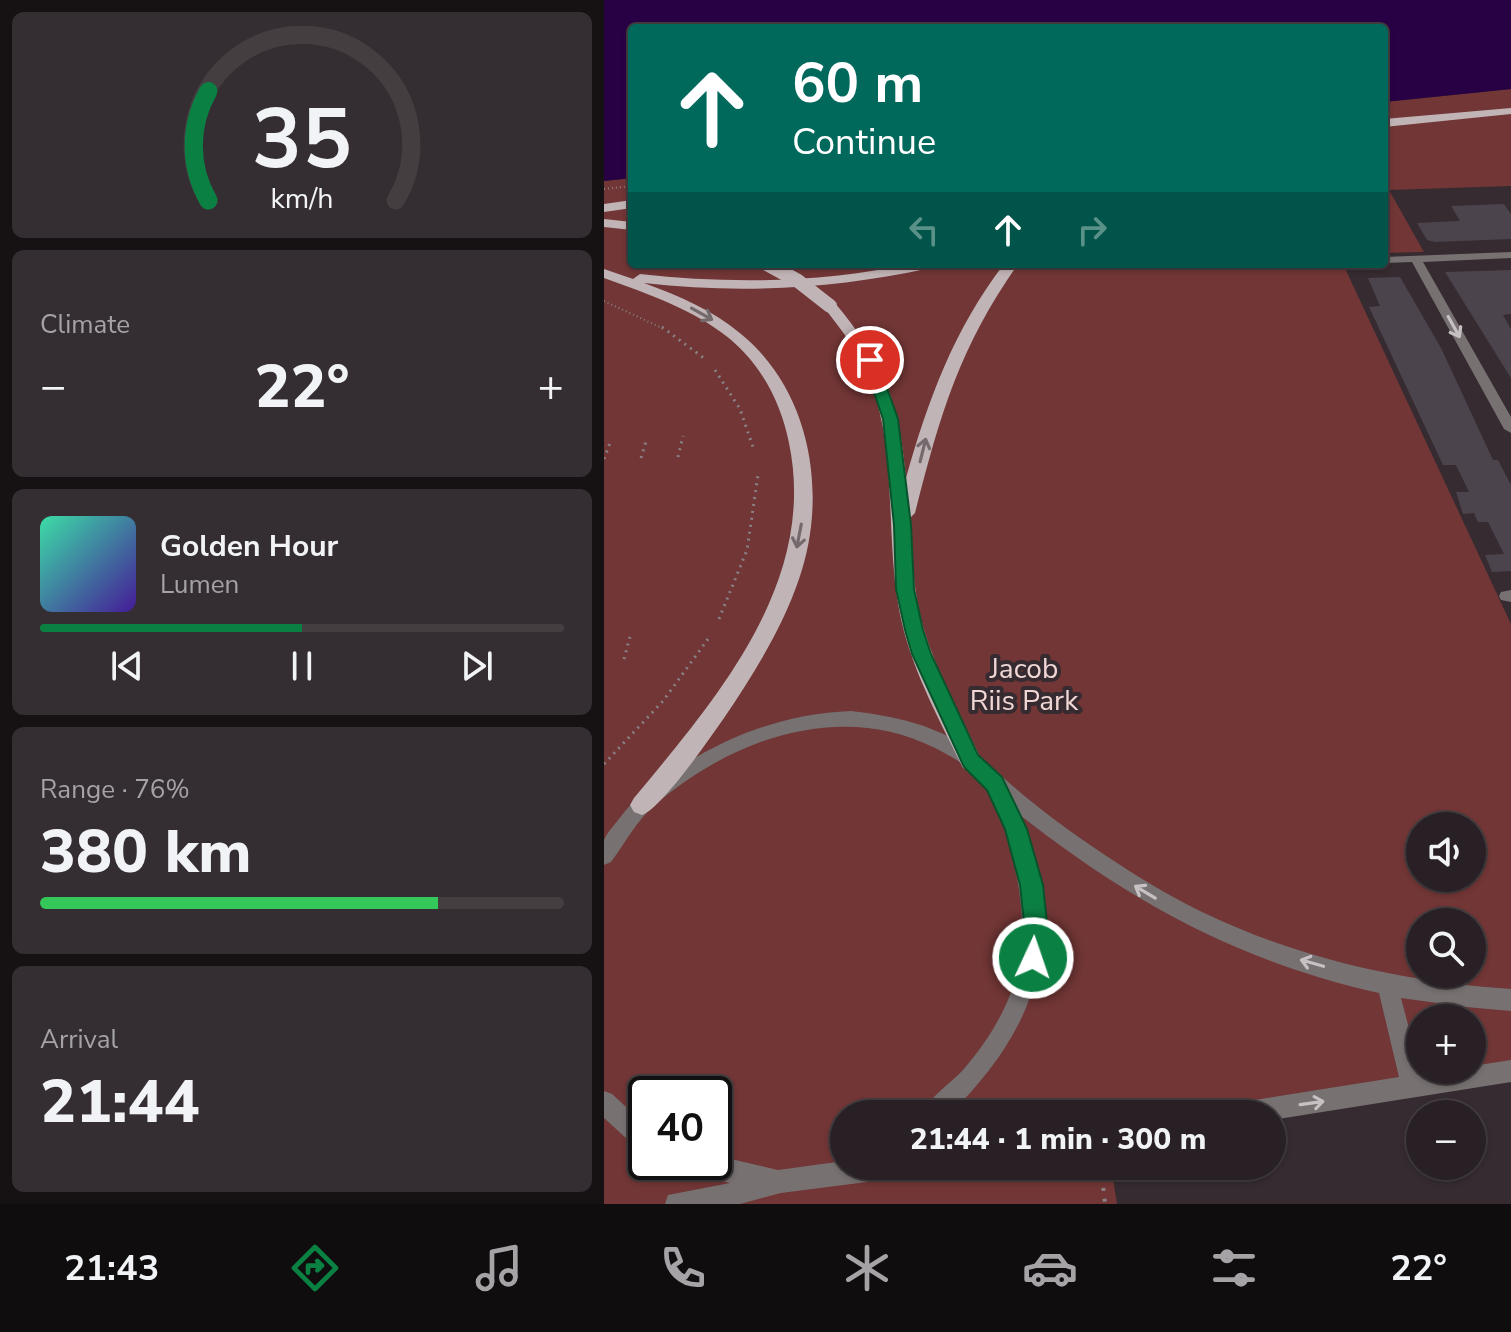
<!DOCTYPE html>
<meta charset="utf-8">
<style>
:root{--surface:#282024;--page:#342d31;--text:#f1f3f6;--muted:#a5a3a6;--line:#443e41;--accent:#0b8043}
body{margin:0;font-family:"Nunito Sans",sans-serif;background:var(--page);color:var(--text);height:100vh;display:flex;flex-direction:column;font-size:30px;white-space:nowrap}
*{box-sizing:border-box;margin:0}
p{font-size:26px;color:var(--muted)}
.icon{flex:none;width:44px;height:44px;fill:none;stroke:currentColor;stroke-width:2;stroke-linecap:round;stroke-linejoin:round}
.map{position:relative;flex:1;overflow:hidden}
.side{display:flex;flex-direction:column;gap:12px;padding:12px;background:#161214;width:604px}
.side>*{flex:none}
.hud{position:absolute;left:24px;top:24px;width:760px;height:244px;border-radius:8px;box-shadow:0 2px 6px #0004,0 0 0 2px var(--line);background:#00695c;color:#fff;overflow:hidden}
.controls{position:absolute;left:802px;top:812px;display:grid;gap:16px}
.controls a{display:grid;place-items:center;width:80px;height:80px;border-radius:50%;background:var(--surface);box-shadow:0 2px 6px #0004,0 0 0 2px var(--line);font-size:40px}
.speed{position:absolute;left:24px;top:1076px;display:flex;gap:16px;font-size:40px;font-weight:700;text-align:center}
.speed>*{display:grid;place-content:center;width:104px;height:104px;border-radius:50%;background:var(--surface);box-shadow:0 2px 6px #0004,0 0 0 2px var(--line);line-height:1}
.speed .limit{border:4px solid #111;border-radius:12px;background:#fff;color:#111}
.pin{position:absolute;display:grid;place-items:center;width:68px;height:68px;color:#fff;margin:-34px;border:4px solid #fff;border-radius:50%;box-shadow:0 2px 8px #0007}
.me{position:absolute;width:88px;margin:-44px;rotate:3deg;stroke-linejoin:round;filter:drop-shadow(0 0 6px #0008)}
.turn{display:flex;align-items:center;gap:28px;height:168px;padding:0 32px;font-size:36px}
.turn .icon{width:104px;height:104px;stroke-width:2.5}
.turn b{display:block;font-size:56px;line-height:68px}
.lanes{display:flex;align-items:center;height:76px;padding:0 32px;background:#0003;justify-content:center;gap:40px;direction:ltr}
.lanes .off{opacity:.35}
.big{font-size:60px;font-weight:800;line-height:1.1}
.side .card{flex:1;display:flex;flex-direction:column;justify-content:center;gap:12px;min-width:0;padding:0 28px;border-radius:12px;background:var(--page)}
.side .dial{align-items:center;gap:0}
.dial svg{height:208px;overflow:visible;fill:none;stroke:var(--line);stroke-width:7;stroke-linecap:round;text-anchor:middle}
.dial text{fill:var(--text);stroke:none}
.song{display:flex;align-items:center;gap:24px}
.cover{width:96px;height:96px;border-radius:12px;background:linear-gradient(135deg,hsl(160 70% 55%),hsl(260 70% 35%))}
.played{height:8px;border-radius:4px;background:linear-gradient(90deg,var(--accent) 50%,var(--line) 50%)}
.keys{display:flex;justify-content:space-around;direction:ltr}
.heat{display:flex;justify-content:space-between;align-items:center;font-size:44px;direction:ltr}
.charge{height:12px;border-radius:6px;background:linear-gradient(90deg,#34c759 76%,var(--line) 0)}
.trip{position:absolute;left:226px;top:1100px;width:456px;height:80px;border-radius:40px;background:var(--surface);box-shadow:0 2px 6px #0004,0 0 0 2px var(--line);font-weight:800;line-height:80px;text-align:center}
.tab-bar{display:flex;height:128px;justify-content:space-around;align-items:center;background:#100d0e;color:var(--muted)}
.tab-bar .icon{width:56px;height:56px}
.tab-bar .active{color:var(--accent)}
.tab-bar b{font-size:36px;color:var(--text)}
main{display:flex;flex:1;min-height:0}
.map>svg:first-child{display:block}
.green{fill:#713635;fill-rule:evenodd}
.water{fill:#280144}
.building{fill:#4c444d}
.lines{fill:none;stroke-linecap:round;stroke-linejoin:round}
.path-far2{stroke:#898185;stroke-width:2;stroke-dasharray:1 3;stroke-linecap:butt}
.path-far1{stroke:#898185;stroke-width:3;stroke-dasharray:2 5;stroke-linecap:butt}
.path{stroke:#898185;stroke-width:4;stroke-dasharray:3 8;stroke-linecap:butt}
.minor{fill:#777172;fill-rule:evenodd}
.tertiary{fill:#777172;fill-rule:evenodd}
.primary{fill:#c1b4b6;fill-rule:evenodd}
.primary-bridge{stroke:#c1b4b6;stroke-width:14}
.oneway{stroke:#74696c}
.oneway2{stroke:#c8c1c4}
.route{fill:#0b8043;stroke:#07532c;stroke-width:2}
.labels{text-anchor:middle;stroke-width:8;stroke-linejoin:round;paint-order:stroke}
.park-label{font-size:28px;fill:#f0d6d4;stroke:#352b30}
</style>
<main>
<section class="side">
<div class="card dial"><svg viewBox="0 0 100 80">
<path d="M14 69A42 42 0 1 1 86 69"/>
<path d="M14 69A42 42 0 0 1 14 27" stroke="#0b8043"/>
<text x="50" y="56" font-size="32" font-weight="700">35</text>
<text x="50" y="72" font-size="11">km/h</text>
</svg></div>
<div class="card"><p>Climate</p>
<div class="heat"><a>−</a><b class="big">22°</b><a>+</a></div>
</div>
<div class="card">
<div class="song"><i class="cover"></i><div><b>Golden Hour</b><p>Lumen</p></div></div>
<div class="played"></div>
<div class="keys"><svg class="icon" aria-label="previous" viewBox="0 0 24 24"><path d="M18 5L8 12l10 7zM5 5v14"/></svg><svg class="icon" aria-label="pause" viewBox="0 0 24 24"><path d="M8 5v14M16 5v14"/></svg><svg class="icon" aria-label="next" viewBox="0 0 24 24"><path d="M6 5l10 7-10 7zM19 5v14"/></svg></div>
</div>
<div class="card"><p>Range · 76%</p><b class="big">380 km</b><div class="charge"></div></div>
<div class="card"><p>Arrival</p><b class="big">21:44</b></div>
</section>
<div class="map">
<svg width="907" height="1204" viewBox="0 0 907 1204">
<rect width="100%" height="100%" fill="#352b30"/>
<g class="green">
<polygon points="907,89 907,186 785,190 820,252 780,253 780,102"/>
<path d="M28,178V264H739L907,624V1072L631,1114H240V1166H507L513,1204H0V181ZM816,826H868V878H816ZM816,922H868V974H816ZM816,1018H868V1070H816ZM42,1094H110V1162H42Z"/>
</g>
<polygon class="water" points="0,0 907,0 907,89 780,102 780,28 28,28 28,178 0,181"/>
<g class="building">
<polygon points="900,204 907,214 907,239 831,242 823,240 813,223 856,221 847,206"/>
<polygon points="907,270 907,314 899,315 907,329 907,378 841,272"/>
<polygon points="796,277 837,348 889,460 894,460 907,485 907,571 888,572 881,555 900,554 884,522 874,522 870,513 859,514 852,492 865,492 852,465 839,465 765,307 776,306 764,278"/>
</g>
<g class="lines">
<g class="path-far2">
<polyline points="0,189 28,186"/>
<polyline points="0,301 60,329"/>
</g>
<g class="path-far1">
<polyline points="58,327 101,359"/>
<polyline points="111,370 136,409 150,450"/>
<polyline points="74,457 79,436"/>
<polyline points="37,458 43,438"/>
<polyline points="0,459 7,440"/>
<polyline points="115,619 143,550 154,475"/>
<polyline points="20,659 27,633"/>
<polyline points="0,764 59,701 104,639"/>
</g>
<polyline class="path" points="497,1166 501,1204"/>
<g class="minor">
<polygon points="907,252 907,258 819,262 907,417 907,433 900,429 808,262 780,263 780,257"/>
<polygon points="907,590 907,602 897,600 895,596 897,592"/>
</g>
<g class="tertiary">
<path d="M247,711C290,716 332,725 367,750C387,765 404,783 423,798C456,825 491,849 527,872C642,946 772,980 907,989V1011L862,1007L797,998L817,1074L868,1070V1066L907,1060V1082L668,1120V1114H620L623,1106L631,1103L795,1077L775,993C633,961 525,901 412,812C463,934 438,1023 346,1114H319C326,1096 346,1084 359,1070C385,1040 408,1003 415,963C422,925 416,887 407,850C402,833 392,801 384,787C377,773 345,755 331,748C236,700 127,739 51,805C33,820 21,843 7,862L0,865C0,858 0,847 0,840C3,832 13,822 18,815C31,798 46,787 64,775C121,736 179,714 247,711Z"/>
<polygon points="0,1091 8,1094 42,1125 42,1153 34,1149 0,1118"/>
<polygon points="110,1155 174,1170 240,1161 240,1166 306,1166 302,1174 294,1178 177,1193 136,1204 61,1204 64,1195 126,1183 77,1170 73,1162 110,1162"/>
</g>
<g class="primary">
<polygon points="907,108 907,114 780,127 780,119"/>
<polygon points="28,200 28,208 0,212 0,204"/>
<polygon points="0,219 28,222 28,230 0,227"/>
<path d="M306,264H333L326,268C231,289 137,294 40,283C75,296 109,310 137,334C208,392 224,496 195,579C178,629 149,675 120,718C106,738 58,808 38,815L30,812L26,805L30,798C113,698 214,582 185,443C177,403 158,366 126,339C89,309 44,294 0,278V269L29,279L36,274C126,284 217,283 306,264Z"/>
<path d="M400,264H414C355,348 336,415 311,513L305,519C307,556 310,594 320,630C334,676 358,718 378,761L375,768L367,771L359,768C334,717 305,665 295,609C281,532 294,451 265,378C255,350 236,329 219,306L226,302L231,303C280,362 295,402 302,478C324,400 350,329 400,264Z"/>
</g>
<polyline class="primary-bridge" points="163,264 194,281 226,306"/>
</g>
<defs><path id="oneway-shaft" d="M-6 0H5M1.5-3L5.5 0L1.5 3" fill="none" stroke-width="1.6" stroke-linecap="round" stroke-linejoin="round" transform="scale(2)"/></defs>
<g class="oneway">
<use href="#oneway-shaft" transform="translate(98 314) rotate(29)"/>
<use href="#oneway-shaft" transform="translate(319 450) rotate(-76)"/>
<use href="#oneway-shaft" transform="translate(195 536) rotate(101)"/>
</g>
<g class="oneway2">
<use href="#oneway-shaft" transform="translate(850 327) rotate(61)"/>
<use href="#oneway-shaft" transform="translate(541 892) rotate(-149)"/>
<use href="#oneway-shaft" transform="translate(708 963) rotate(-164)"/>
<use href="#oneway-shaft" transform="translate(708 1103) rotate(-8)"/>
</g>
<polygon class="route" points="266,355 273,360 294,419 307,525 310,589 319,630 327,654 374,755 398,777 423,829 439,885 443,923 437,966 429,970 421,966 417,958 420,923 416,885 401,829 383,790 360,767 308,654 301,630 292,589 290,525 279,419 259,360"/>
<g class="labels">
<g class="park-label">
<text x="420" y="678">Jacob<tspan x="420" dy="32">Riis Park</tspan></text>
</g>
</g>
</svg>
<div class="controls">
<a><svg class="icon" aria-label="sound" viewBox="0 0 24 24"><path d="M4 9h4l5-4v14l-5-4H4zM17 9q2 3 0 6"/></svg></a>
<a><svg class="icon" aria-label="search" viewBox="0 0 24 24"><circle cx="10" cy="10" r="6"/><path d="M15 15l6 6"/></svg></a>
<a>+</a>
<a>−</a>
</div>
<div class="speed"><div class="limit">40</div></div>
<div class="pin" style="left:266px;top:360px;background:#d93025"><svg class="icon" aria-label="arrive" viewBox="0 0 24 24"><path d="M6 21V4h12l-3 4 3 4H6"/></svg></div>
<svg class="me" style="left:429px;top:958px" viewBox="-20 -20 40 40"><circle r="17" fill="#0b8043" stroke="#fff" stroke-width="3"/><path d="M0-11L8 9 0 5-8 9z" fill="#fff"/></svg>
<div class="trip">21:44 · 1 min · 300 m</div>
<div class="hud">
<div class="turn"><svg class="icon" aria-label="ahead" viewBox="0 0 24 24"><path d="M12 20V5M6 11l6-6 6 6"/></svg><div><b>60 m</b>Continue</div></div>
<div class="lanes"><svg class="icon off" aria-label="left" viewBox="0 0 24 24"><path d="M17 20v-9H6M10 6l-5 5 5 5"/></svg><svg class="icon" aria-label="ahead" viewBox="0 0 24 24"><path d="M12 20V5M6 11l6-6 6 6"/></svg><svg class="icon off" aria-label="right" viewBox="0 0 24 24"><path d="M7 20v-9h11M14 6l5 5-5 5"/></svg></div>
</div>
</div>
</main>
<nav class="tab-bar">
<b>21:43</b>
<svg class="icon active" aria-label="directions" viewBox="0 0 24 24"><path d="M12 3l9 9-9 9-9-9zM9 14v-3h6M13 9l2 2-2 2"/></svg>
<svg class="icon" aria-label="music" viewBox="0 0 24 24"><path d="M9 18V5l10-2v13"/><circle cx="6" cy="18" r="3"/><circle cx="16" cy="16" r="3"/></svg>
<svg class="icon" aria-label="phone" viewBox="0 0 24 24"><path d="M5 4h4l2 5-3 2q2 4 5 5l2-3 5 2v4C11 20 4 13 5 4z"/></svg>
<svg class="icon" aria-label="climate" viewBox="0 0 24 24"><path d="M12 3v18M4 7l16 10M4 17L20 7"/></svg>
<svg class="icon" aria-label="car" viewBox="0 0 24 24"><path d="M5 17H2v-5l4-1 3-4h7l3 4 3 1v5h-3M9 17h6M6 11h13"/><circle cx="7" cy="17" r="2"/><circle cx="17" cy="17" r="2"/></svg>
<svg class="icon" aria-label="filters" viewBox="0 0 24 24"><path d="M4 7h16M4 17h16"/><circle cx="9" cy="7" r="2"/><circle cx="15" cy="17" r="2"/></svg>
<b>22°</b>
</nav>
